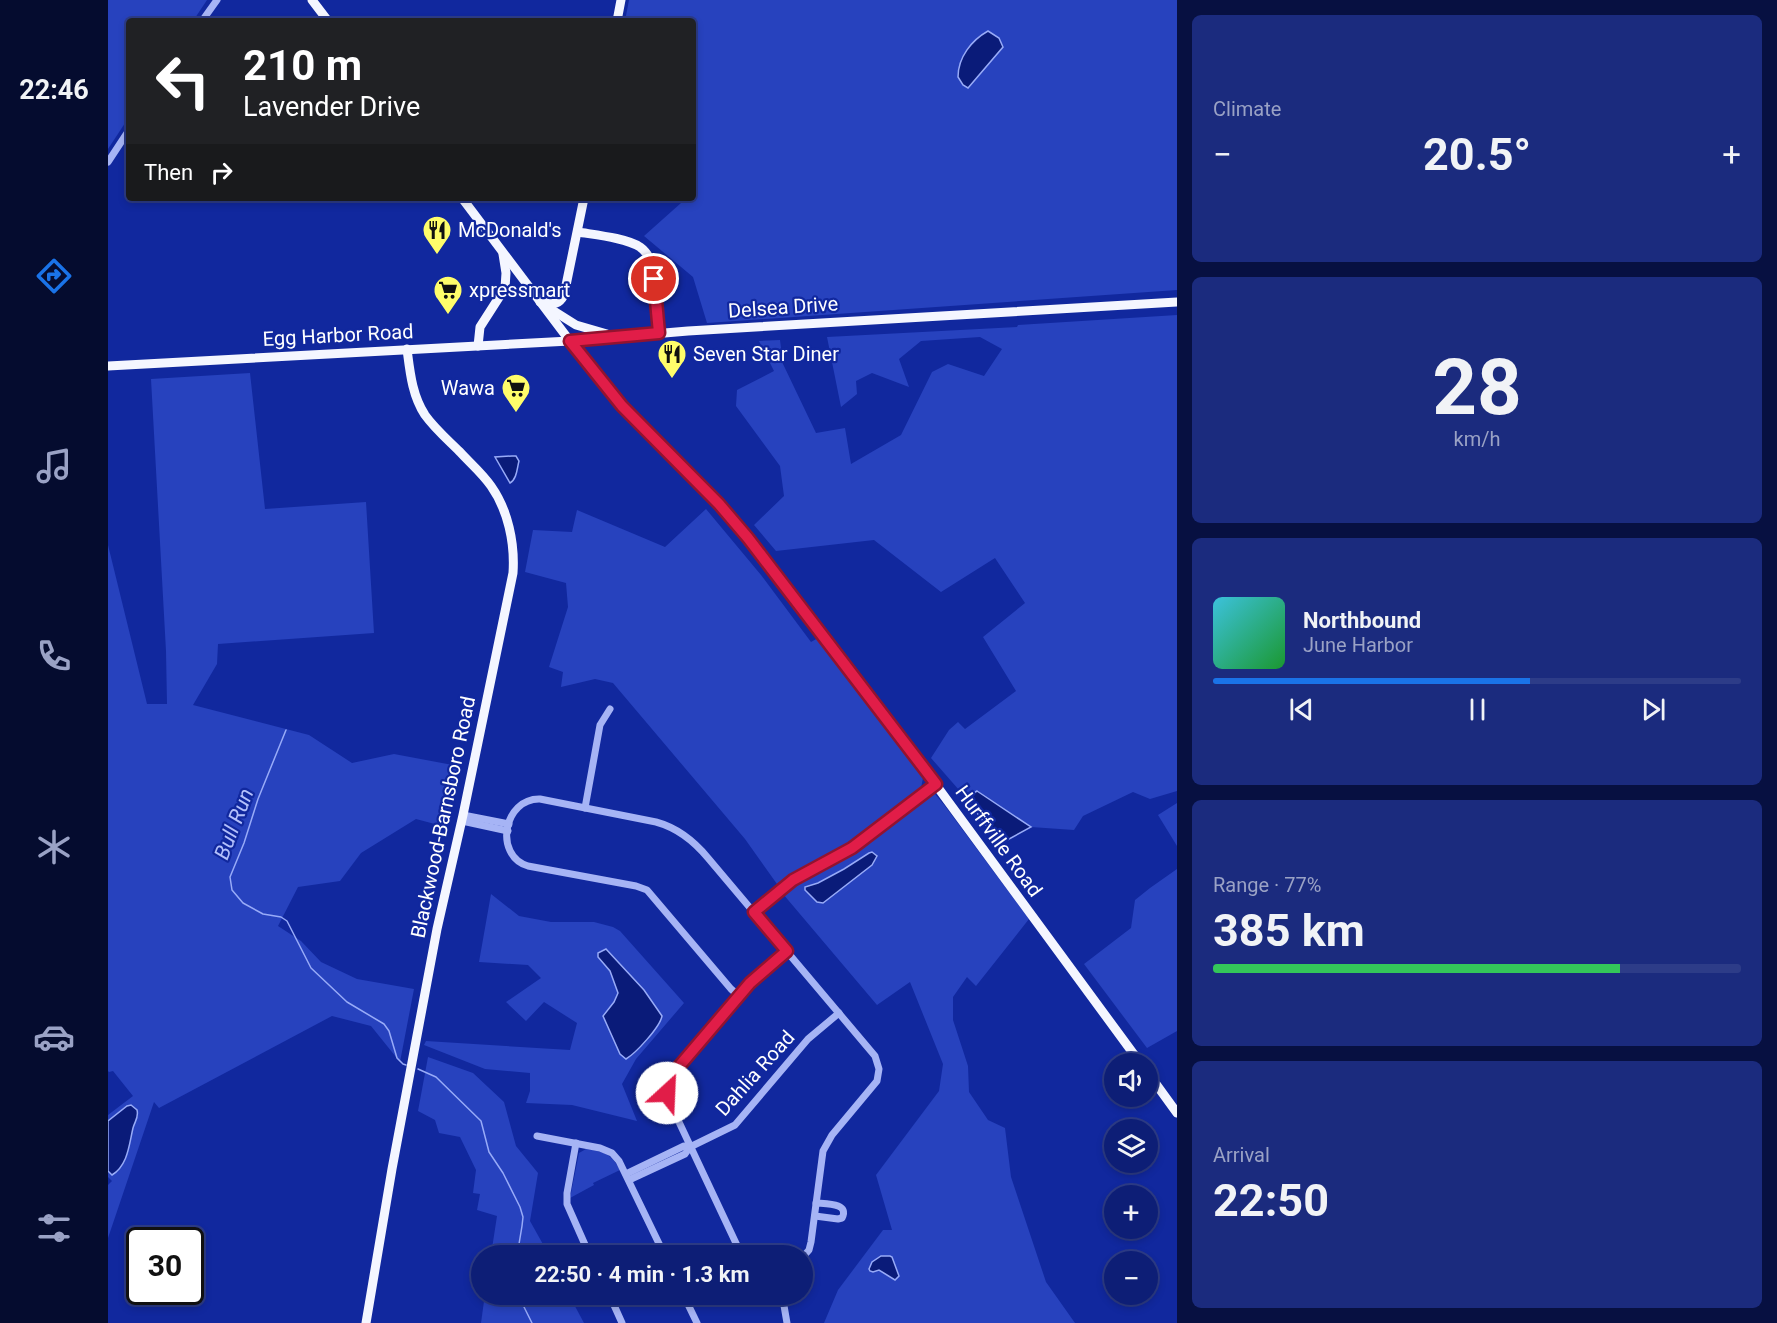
<!DOCTYPE html>
<meta charset="utf-8">
<style>
:root{--surface:#0d1e76;--page:#1b2b7e;--text:#f1f3f6;--muted:#9aa2c5;--line:#2d3c88;--accent:#1a73e8}
body{margin:0;font-family:Roboto,sans-serif;background:var(--page);color:var(--text);height:100vh;display:flex;flex-direction:column;font-size:22px;white-space:nowrap}
*{box-sizing:border-box;margin:0}
p{font-size:20px;color:var(--muted)}
.icon{flex:none;width:33px;height:33px;fill:none;stroke:currentColor;stroke-width:2;stroke-linecap:round;stroke-linejoin:round}
.map{position:relative;flex:1;overflow:hidden}
.details{display:flex;flex-direction:column;gap:15px;padding:15px;background:#071041;width:600px}
.details>*{flex:none}
.top-card{position:absolute;left:18px;top:18px;width:570px;height:183px;border-radius:6px;box-shadow:0 3px 9px #0003,0 0 0 2px var(--line);background:#202124;color:#fff;overflow:hidden}
.fabs{position:absolute;left:996px;top:1053px;display:grid;gap:12px}
.fabs a{display:grid;place-items:center;width:54px;height:54px;border-radius:50%;background:var(--surface);box-shadow:0 3px 9px #0003,0 0 0 2px var(--line);font-size:30px}
.speed{position:absolute;left:18px;top:1227px;display:flex;gap:12px;font-size:30px;font-weight:700;text-align:center}
.speed>*{display:grid;place-content:center;width:78px;height:78px;border-radius:50%;background:var(--surface);box-shadow:0 3px 9px #0003,0 0 0 2px var(--line);line-height:1}
.speed .limit{border:3px solid #111;border-radius:9px;background:#fff;color:#111}
.pin{position:absolute;display:grid;place-items:center;width:51px;height:51px;color:#fff;margin:-26px;border:3px solid #fff;border-radius:50%;box-shadow:0 2px 6px #0007}
.me{position:absolute;width:66px;margin:-33px;rotate:25deg;stroke-linejoin:round;filter:drop-shadow(0 0 4px #0008)}
.turn{display:flex;align-items:center;gap:21px;height:126px;padding:0 18px;font-size:27px}
.turn .icon{width:78px;height:78px;stroke-width:2.5}
.turn b{display:block;font-size:42px;line-height:51px}
.then{display:flex;align-items:center;height:57px;padding:0 18px;background:#0003;gap:12px;font-size:22px}
.big{font-size:45px;font-weight:700;line-height:1.1}
.details .tile{flex:1;display:flex;flex-direction:column;justify-content:center;gap:9px;min-width:0;padding:0 21px;border-radius:9px;background:var(--page)}
.details .dial{align-items:center;gap:0}
.dial b{font-size:78px;line-height:1}
.song{display:flex;align-items:center;gap:18px}
.cover{width:72px;height:72px;border-radius:9px;background:linear-gradient(135deg,hsl(190 70% 55%),hsl(130 70% 35%))}
.played{height:6px;border-radius:3px;background:linear-gradient(90deg,var(--accent) 60%,var(--line) 60%)}
.keys{display:flex;justify-content:space-around;direction:ltr}
.heat{display:flex;justify-content:space-between;align-items:center;font-size:33px;direction:ltr}
.charge{height:9px;border-radius:4px;background:linear-gradient(90deg,#34c759 77%,var(--line) 0)}
.trip{position:absolute;left:363px;top:1245px;width:342px;height:60px;border-radius:30px;background:var(--surface);box-shadow:0 3px 9px #0003,0 0 0 2px var(--line);font-weight:700;line-height:60px;text-align:center}
main{display:flex;flex:1;min-height:0}
.menu{display:flex;flex-direction:column;width:108px;justify-content:space-around;align-items:center;background:#050c2f;color:var(--muted)}
.menu .icon{width:42px;height:42px}
.menu .current{color:var(--accent)}
.menu b{font-size:27px;color:var(--text)}
.map>svg:first-child{display:block}
.green{fill:#2742be}
.water{fill:#0a1b79;stroke:#98abf8;stroke-width:1.5}
.lines{fill:none;stroke-linecap:round;stroke-linejoin:round}
.stream{stroke:#98abf8;stroke-width:1.5}
.minor{stroke:#a6b4f5;stroke-width:7}
.major{stroke:#f4f6ff;stroke-width:9}
.route-casing{stroke:#92132f;stroke-width:15}
.route{stroke:#e11d48;stroke-width:10}
.labels{text-anchor:middle;stroke-width:4.5;stroke-linejoin:round;paint-order:stroke}
.poi-label{font-size:20px;fill:#fff;stroke:#11289e;text-anchor:start}
.street-label{font-size:20px;fill:#fff;stroke:#11289e}
.water-label{font-size:21px;font-style:italic;fill:#b3c0fb;stroke:#11289e}
</style>
<main>
<nav class="menu">
<b>22:46</b>
<svg class="icon current" aria-label="directions" viewBox="0 0 24 24"><path d="M12 3l9 9-9 9-9-9zM9 14v-3h6M13 9l2 2-2 2"/></svg>
<svg class="icon" aria-label="music" viewBox="0 0 24 24"><path d="M9 18V5l10-2v13"/><circle cx="6" cy="18" r="3"/><circle cx="16" cy="16" r="3"/></svg>
<svg class="icon" aria-label="phone" viewBox="0 0 24 24"><path d="M5 4h4l2 5-3 2q2 4 5 5l2-3 5 2v4C11 20 4 13 5 4z"/></svg>
<svg class="icon" aria-label="climate" viewBox="0 0 24 24"><path d="M12 3v18M4 7l16 10M4 17L20 7"/></svg>
<svg class="icon" aria-label="car" viewBox="0 0 24 24"><path d="M5 17H2v-5l4-1 3-4h7l3 4 3 1v5h-3M9 17h6M6 11h13"/><circle cx="7" cy="17" r="2"/><circle cx="17" cy="17" r="2"/></svg>
<svg class="icon" aria-label="filters" viewBox="0 0 24 24"><path d="M4 7h16M4 17h16"/><circle cx="9" cy="7" r="2"/><circle cx="15" cy="17" r="2"/></svg>
</nav>
<div class="map">
<svg width="1069" height="1323" viewBox="0 0 1069 1323">
<rect width="100%" height="100%" fill="#11289e"/>
<g class="green">
<polygon points="0,0 99,0 85,21 21,21 21,117 0,149"/>
<polygon points="521,0 1069,0 1069,290 599,323 585,277 536,236 573,203 568,198 585,198 585,21 517,21"/>
<polygon points="1069,315 1069,791 1042,799 1025,792 975,816 966,830 923,827 869,791 858,798 823,758 841,730 850,722 857,729 908,691 875,637 917,603 887,558 833,592 766,540 668,551 646,525 676,496 672,466 628,406 629,390 666,371 651,341 672,340 675,364 708,433 737,428 743,464 793,435 824,372 840,364 876,376 894,349 872,337 813,341 791,359 801,387 764,373 748,381 749,394 733,407 719,337 909,327 910,325"/>
<polygon points="142,373 157,509 258,502 266,633 110,644 109,664 85,705 201,735 244,763 286,754 350,766 338,827 308,819 253,853 232,881 190,887 170,926 193,941 213,962 249,979 306,989 292,1062 263,1026 224,1016 51,1108 46,1102 0,1238 0,1185 4,1181 0,1177 0,1115 25,1096 5,1071 1,1072 0,1071 0,545 39,704 59,704 58,651 43,379"/>
<polygon points="598,509 653,575 703,642 710,638 815,778 813,788 741,842 683,874 669,884 637,839 505,683 487,679 453,687 455,672 441,667 460,607 458,583 417,572 425,530 464,532 469,510 557,547"/>
<polygon points="824,794 827,794 837,806 921,919 868,986 859,977 845,997 845,1020 860,1066 861,1092 880,1120 897,1128 903,1177 938,1282 967,1323 716,1323 730,1290 775,1230 784,1230 768,1175 831,1091 835,1064 802,982 769,1005 675,894 688,883 744,853"/>
<polygon points="1069,803 1069,846 1050,815"/>
<polygon points="1069,869 1069,1031 1039,1048 976,964 1023,928 1027,900 1042,888"/>
<polygon points="383,894 411,916 443,922 486,922 505,927 512,931 576,1003 528,1059 514,1084 529,1121 464,1105 418,1103 422,1091 422,1073 377,1069 316,1045 318,1041 462,1050 469,1023 436,1002 418,1021 398,1002 433,978 420,965 371,962"/>
<polygon points="320,1057 365,1073 396,1102 408,1146 430,1173 422,1221 441,1255 383,1255 389,1216 369,1210 372,1194 365,1193 368,1170 352,1137 331,1133 327,1120 310,1111"/>
<path d="M478,1149C496,1152 503,1153 512,1170L485,1183L486,1185L462,1198L471,1153Z"/>
<polygon points="377,1294 461,1295 476,1323 373,1323"/>
</g>
<g class="water">
<path d="M880,31L891,38L895,47L860,88L855,85L850,77C850,57 864,40 880,31Z"/>
<path d="M404,456H408L411,461C409,468 409,479 402,483L387,457Z"/>
<polygon points="869,791 923,827 892,844 858,798"/>
<polygon points="764,852 769,856 764,865 715,903 709,902 697,890 697,887 710,883 736,869 761,853"/>
<path d="M498,949L536,990L554,1016C552,1027 528,1053 518,1059L512,1054L495,1016L506,1002L510,993L502,971L490,957V953Z"/>
<path d="M23,1105L29,1110C31,1117 27,1121 25,1128C21,1145 20,1165 4,1175L0,1171V1121L19,1106Z"/>
<polygon points="773,1256 782,1256 784,1257 791,1276 787,1280 771,1270 765,1272 762,1271 761,1269 764,1262"/>
</g>
<g class="lines">
<g class="stream">
<polyline points="178,730 150,799 136,843 122,877 124,890 135,903 155,914 173,917 179,921 203,968 239,1002 276,1024 281,1031 289,1058 295,1064 298,1065"/>
<polyline points="310,1069 328,1077 373,1121 381,1152 395,1173 412,1207 415,1217 414,1226 409,1256"/>
<polyline points="412,1294 415,1305 424,1323"/>
</g>
<g class="minor">
<polyline points="94,21 109,0"/>
<polyline points="0,162 21,130"/>
<polyline points="477,808 492,725 502,709"/>
<polyline points="355,815 401,824"/>
<polyline points="354,821 400,831"/>
<polyline points="646,912 685,881 744,848 828,785"/>
<path d="M631,996L623,989L539,890L528,886L420,866C385,855 396,798 432,799L548,822C570,828 586,841 600,858L767,1056L771,1069L769,1081L724,1135L715,1151L703,1242L701,1250L694,1258"/>
<polyline points="429,1136 492,1148 504,1153 511,1161 557,1256"/>
<polyline points="468,1143 459,1193 459,1204 482,1256"/>
<polyline points="518,1174 576,1146 582,1147 627,1125 700,1039 731,1013"/>
<polyline points="521,1180 577,1154 582,1147"/>
<path d="M707,1216L730,1219L734,1218C742,1203 718,1204 708,1203"/>
<polyline points="634,1256 563,1105 559,1089 565,1073 637,990 647,978 679,951"/>
<polyline points="501,1294 514,1323"/>
<polyline points="575,1294 589,1323"/>
<polyline points="674,1294 679,1323"/>
</g>
<g class="major">
<polyline points="204,0 220,21"/>
<polyline points="509,21 513,0"/>
<polyline points="354,198 486,373 518,410 611,504 640,538 828,785 1033,1064"/>
<path d="M470,232C488,235 518,238 532,247C539,252 543,260 545,268L551,333"/>
<path d="M432,302C444,303 450,307 456,295L476,198"/>
<polyline points="441,308 468,325 499,334"/>
<polyline points="370,346 372,327 397,288 398,273 395,254"/>
<polyline points="0,366 462,341 580,331 1069,302"/>
<polyline points="1040,1073 1069,1113"/>
<path d="M258,1323L284,1169L329,929L355,815L405,573C407,543 400,510 383,486C374,473 362,463 352,452C340,440 327,429 317,415C304,395 302,372 299,349"/>
</g>
</g>
<g class="lines">
<g class="route-casing">
<polyline id="route" points="546,279 551,333 462,341 514,406 611,504 640,538 828,784 744,848 685,880 646,912 679,951 642,983 568,1070 561,1082 559,1093"/>
</g>
<use href="#route" class="route"/>
</g>
<defs>
<g id="restaurant-pin" transform="scale(1.5)"><path d="M0 17L-7.5 6A9.5 9.5 0 1 1 7.5 6Z" fill="#fffd6a" stroke="#11289e"/><path d="M-5-6h1v4h1v-4h1v4h1v-4h1v5L-1.5 .5V6h-2V.5L-5-1ZM5-6V6H3V1.5H1.5Q1.5-4 5-6Z" fill="#111"/></g>
<g id="supermarket-pin" transform="scale(1.5)"><path d="M0 17L-7.5 6A9.5 9.5 0 1 1 7.5 6Z" fill="#fffd6a" stroke="#11289e"/><path d="M-6-5.5h2.5l.6 2H6L4.5 2H-2.5L-4.4-4H-6ZM-1.5 3.2a1.3 1.3 0 1 0 .1 0ZM3 3.2a1.3 1.3 0 1 0 .1 0Z" fill="#111"/></g>
</defs>
<g fill-rule="evenodd">
<use href="#restaurant-pin" x="329" y="230"/>
<use href="#supermarket-pin" x="340" y="290"/>
<use href="#restaurant-pin" x="564" y="354"/>
<use href="#supermarket-pin" x="408" y="388"/>
</g>
<g class="labels">
<g class="poi-label">
<text x="350" y="237">McDonald's</text>
<text x="361" y="297">xpressmart</text>
<text x="585" y="361">Seven Star Diner</text>
<text x="387" y="395" text-anchor="end">Wawa</text>
</g>
<g class="street-label">
<text transform="translate(675 307) rotate(-4)" y="7">Delsea Drive</text>
<text transform="translate(230 335) rotate(-3)" y="7">Egg Harbor Road</text>
<text transform="translate(335 817) rotate(-78)" y="7">Blackwood-Barnsboro Road</text>
<text transform="translate(891 841) rotate(54)" y="7">Hurffville Road</text>
<text transform="translate(647 1073) rotate(-48)" y="7">Dahlia Road</text>
</g>
<g class="water-label">
<text transform="translate(126 824) rotate(-69)" y="7">Bull Run</text>
</g>
</g>
</svg>
<div class="fabs">
<a><svg class="icon" aria-label="sound" viewBox="0 0 24 24"><path d="M4 9h4l5-4v14l-5-4H4zM17 9q2 3 0 6"/></svg></a>
<a><svg class="icon" aria-label="layers" viewBox="0 0 24 24"><path d="M12 4l9 5-9 5-9-5zM3 14l9 5 9-5"/></svg></a>
<a>+</a>
<a>−</a>
</div>
<div class="speed"><div class="limit">30</div></div>
<div class="pin" style="left:546px;top:279px;background:#d93025"><svg class="icon" aria-label="arrive" viewBox="0 0 24 24"><path d="M6 21V4h12l-3 4 3 4H6"/></svg></div>
<svg class="me" style="left:559px;top:1093px" viewBox="-20 -20 40 40"><circle r="19" fill="#fff"/><path d="M0-13L10 11 0 6-10 11z" fill="#e11d48"/></svg>
<div class="trip">22:50 · 4 min · 1.3 km</div>
<div class="top-card">
<div class="turn"><svg class="icon" aria-label="left" viewBox="0 0 24 24"><path d="M17 20v-9H6M10 6l-5 5 5 5"/></svg><div><b>210 m</b>Lavender Drive</div></div>
<div class="then">Then<svg class="icon" aria-label="right" viewBox="0 0 24 24"><path d="M7 20v-9h11M14 6l5 5-5 5"/></svg></div>
</div>
</div>
<section class="details">
<div class="tile"><p>Climate</p>
<div class="heat"><a>−</a><b class="big">20.5°</b><a>+</a></div>
</div>
<div class="tile dial"><b>28</b><p>km/h</p></div>
<div class="tile">
<div class="song"><i class="cover"></i><div><b>Northbound</b><p>June Harbor</p></div></div>
<div class="played"></div>
<div class="keys"><svg class="icon" aria-label="previous" viewBox="0 0 24 24"><path d="M18 5L8 12l10 7zM5 5v14"/></svg><svg class="icon" aria-label="pause" viewBox="0 0 24 24"><path d="M8 5v14M16 5v14"/></svg><svg class="icon" aria-label="next" viewBox="0 0 24 24"><path d="M6 5l10 7-10 7zM19 5v14"/></svg></div>
</div>
<div class="tile"><p>Range · 77%</p><b class="big">385 km</b><div class="charge"></div></div>
<div class="tile"><p>Arrival</p><b class="big">22:50</b></div>
</section>
</main>
